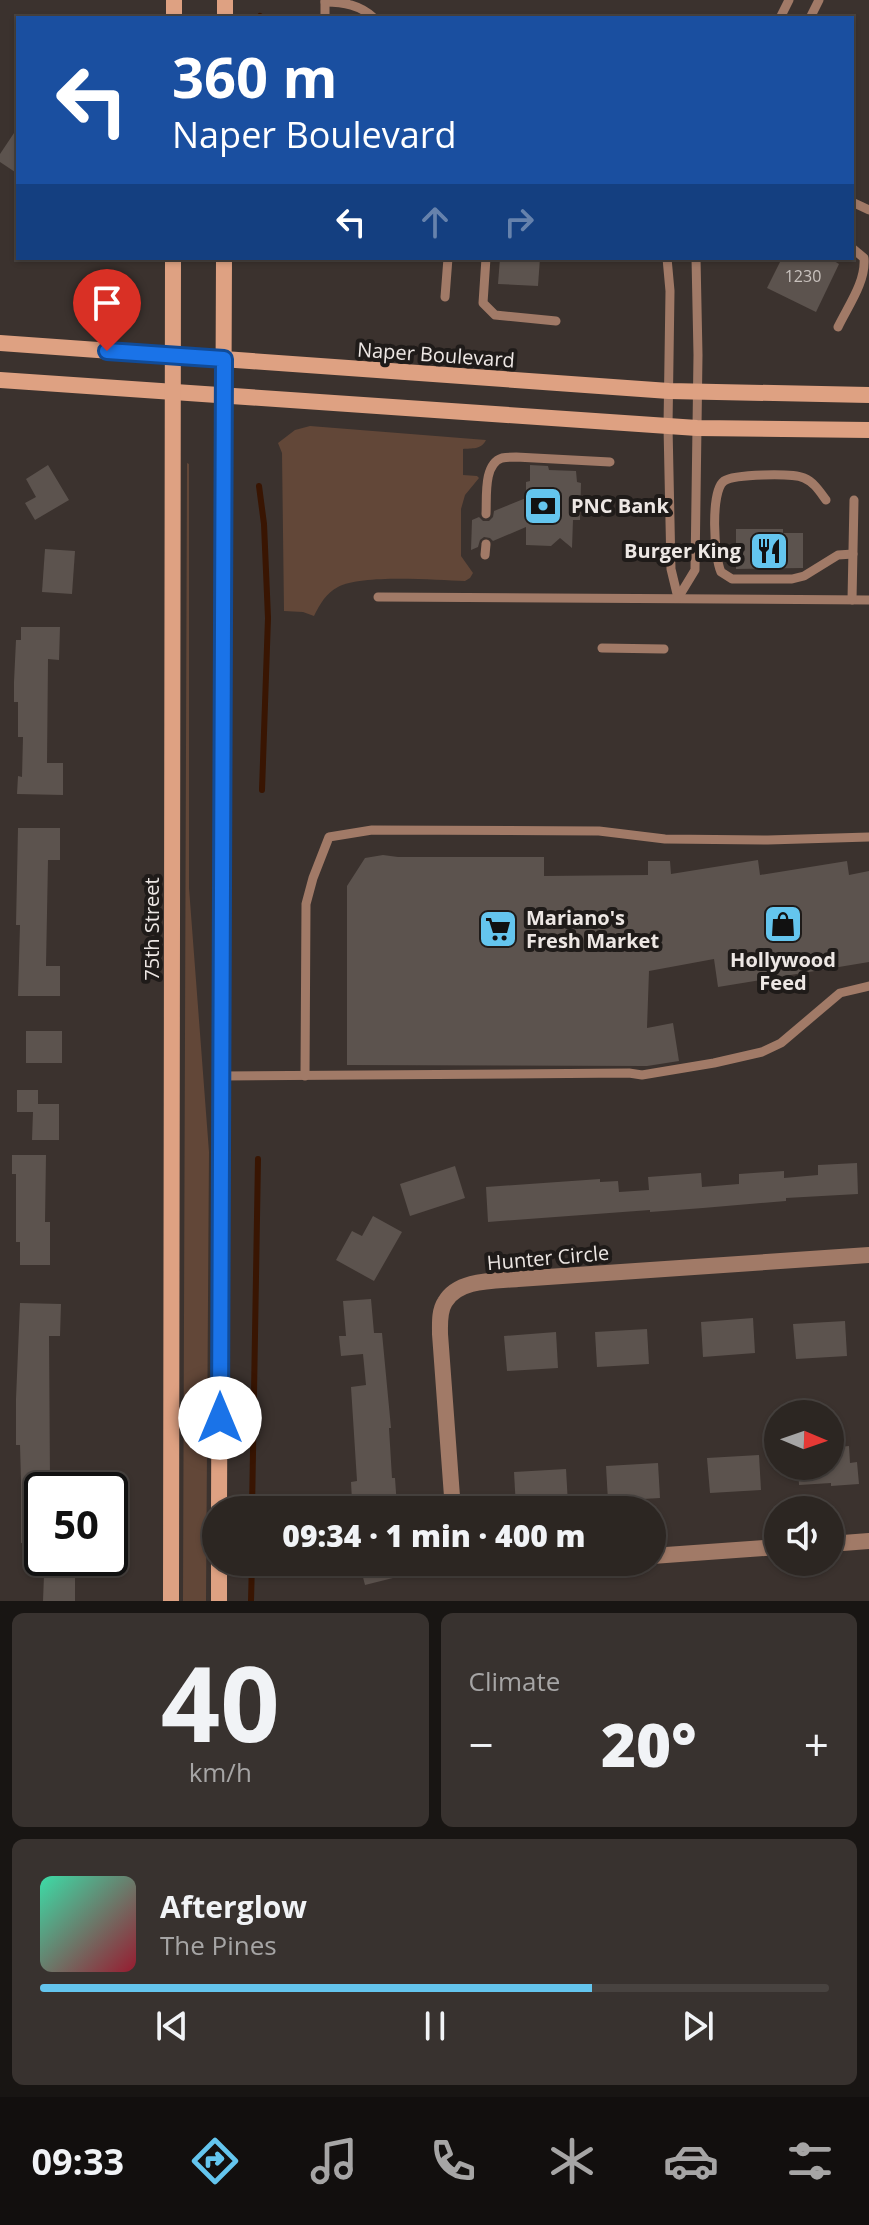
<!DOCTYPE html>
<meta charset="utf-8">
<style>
:root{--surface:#2c2622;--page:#38322f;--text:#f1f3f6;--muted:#a6a5a5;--line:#484340;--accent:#64c5ee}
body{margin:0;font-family:"Open Sans",sans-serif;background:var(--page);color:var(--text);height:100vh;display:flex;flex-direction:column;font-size:30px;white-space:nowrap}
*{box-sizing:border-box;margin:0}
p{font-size:26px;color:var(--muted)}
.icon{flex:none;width:44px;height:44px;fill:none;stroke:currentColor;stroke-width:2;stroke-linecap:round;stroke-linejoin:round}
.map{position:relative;height:1601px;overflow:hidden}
.sheet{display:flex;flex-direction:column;gap:12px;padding:12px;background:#181513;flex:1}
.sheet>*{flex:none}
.top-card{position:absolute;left:16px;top:16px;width:838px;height:244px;border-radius:0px;box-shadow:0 2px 6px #0004,0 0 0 2px var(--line);background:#1a4fa0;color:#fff;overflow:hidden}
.needle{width:52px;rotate:92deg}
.tools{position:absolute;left:764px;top:1400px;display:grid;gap:16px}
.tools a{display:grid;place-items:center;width:80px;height:80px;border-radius:50%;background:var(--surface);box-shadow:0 2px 6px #0004,0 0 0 2px var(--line);font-size:40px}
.speed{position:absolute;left:24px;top:1472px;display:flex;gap:16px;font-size:40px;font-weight:700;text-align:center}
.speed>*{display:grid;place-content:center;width:104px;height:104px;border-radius:50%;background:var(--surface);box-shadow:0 2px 6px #0004,0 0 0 2px var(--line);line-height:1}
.speed .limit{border:4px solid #111;border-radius:12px;background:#fff;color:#111}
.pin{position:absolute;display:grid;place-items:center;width:68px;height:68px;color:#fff;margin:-82px -34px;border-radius:50% 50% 50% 0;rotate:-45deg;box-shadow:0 0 8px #0007}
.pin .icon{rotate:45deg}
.me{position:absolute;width:88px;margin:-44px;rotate:0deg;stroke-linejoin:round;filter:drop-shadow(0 0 6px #0008)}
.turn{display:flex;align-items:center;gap:28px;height:168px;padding:0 24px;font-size:36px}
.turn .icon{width:104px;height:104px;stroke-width:2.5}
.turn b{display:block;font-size:56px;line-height:68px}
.lanes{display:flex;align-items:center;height:76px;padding:0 24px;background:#0003;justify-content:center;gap:40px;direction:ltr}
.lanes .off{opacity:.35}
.big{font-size:60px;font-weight:800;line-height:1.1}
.sheet .card{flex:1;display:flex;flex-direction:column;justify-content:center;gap:12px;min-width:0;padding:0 28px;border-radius:12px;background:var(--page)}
.sheet .dial{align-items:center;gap:0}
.dial b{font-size:104px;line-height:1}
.song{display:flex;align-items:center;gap:24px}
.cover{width:96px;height:96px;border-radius:12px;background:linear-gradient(135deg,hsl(160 70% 55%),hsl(350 70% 35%))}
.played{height:8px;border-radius:4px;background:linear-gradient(90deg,var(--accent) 70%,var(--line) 70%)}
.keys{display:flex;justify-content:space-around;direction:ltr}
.heat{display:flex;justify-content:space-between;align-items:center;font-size:44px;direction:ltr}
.sheet .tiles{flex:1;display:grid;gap:12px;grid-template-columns:1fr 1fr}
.card:last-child{grid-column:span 2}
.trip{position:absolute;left:202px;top:1496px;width:464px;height:80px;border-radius:40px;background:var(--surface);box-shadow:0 2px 6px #0004,0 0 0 2px var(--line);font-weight:800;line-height:80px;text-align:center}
.menu{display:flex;height:128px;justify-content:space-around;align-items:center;background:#120f0e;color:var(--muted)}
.menu .icon{width:56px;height:56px}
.menu .current{color:var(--accent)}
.menu b{font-size:36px;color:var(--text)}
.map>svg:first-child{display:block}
.green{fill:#624738}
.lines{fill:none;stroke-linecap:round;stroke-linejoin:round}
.stream{stroke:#391502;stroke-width:6}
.building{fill:#5c534e}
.service{stroke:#a17a67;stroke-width:9}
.minor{stroke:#a17a67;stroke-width:16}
.secondary{stroke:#dea182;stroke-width:16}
.route-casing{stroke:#114b97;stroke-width:20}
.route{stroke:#1a73e8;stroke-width:14}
.labels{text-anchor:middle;stroke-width:8;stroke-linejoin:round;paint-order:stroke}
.number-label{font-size:16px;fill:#c9c2be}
.street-label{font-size:20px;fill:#ede7e4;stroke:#1f1b19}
.poi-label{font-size:20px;font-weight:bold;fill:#ede7e4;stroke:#1f1b19;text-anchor:start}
</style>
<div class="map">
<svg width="869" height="1601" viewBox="0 0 869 1601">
<rect width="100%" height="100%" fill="#3b322e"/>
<g class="green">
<path d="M310,426L486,440C481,450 472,448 463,449V475L477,476L479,478L465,495L461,509V556L473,573L470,578L465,581C435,580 362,574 338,587C326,593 320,604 314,616L303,612L284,611L282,453L278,443L295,430Z"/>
<polygon points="187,463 189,464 189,888 209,1152 206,1601 183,1601"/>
</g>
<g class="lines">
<g class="stream">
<polyline points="259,18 260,16"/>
<polyline points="259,486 264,524 268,618 262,790"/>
<polyline points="252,1510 258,1159"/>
<polyline points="251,1601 252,1562"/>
</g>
</g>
<g class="building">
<polygon points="18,127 18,174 0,162 0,154"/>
<polygon points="500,258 540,258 538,286 498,284"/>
<polygon points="782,258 829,258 839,264 816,312 767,288"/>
<polygon points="48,465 69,500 35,520 25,503 36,497 26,479"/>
<polygon points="530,465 548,466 549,470 576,471 577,482 581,483 580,520 573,520 572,548 560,538 551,546 526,545 526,527 493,541 490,538 484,537 480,540 478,547 471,550 472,520 479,517 483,521 489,521 493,517 494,511 526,498 526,482 530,481"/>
<polygon points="736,529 783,529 783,533 803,533 803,568 736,569"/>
<polygon points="45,549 75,551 72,594 42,592"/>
<polygon points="21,627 60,627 59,660 48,659 47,763 63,763 63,795 17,794 18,776 22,777 23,737 18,737 18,702 14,702 14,682 16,640 21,640"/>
<polygon points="18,828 60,828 60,860 48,860 46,966 60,966 60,996 18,996 20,925 16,925"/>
<polygon points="383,855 398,857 544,857 544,876 648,875 648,861 670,861 671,874 758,860 760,875 847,861 849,875 869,871 869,962 718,987 714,959 649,971 647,1028 673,1023 679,1061 647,1066 347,1065 347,886 365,858"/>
<rect x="26" y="1031" width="36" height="32"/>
<polygon points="17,1090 38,1090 38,1104 59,1104 59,1140 32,1140 33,1112 17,1112"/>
<polygon points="12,1155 46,1155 45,1222 50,1222 50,1265 20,1265 20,1242 16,1242 16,1174 12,1174"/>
<polygon points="857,1163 858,1194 786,1198 786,1201 703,1208 650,1212 650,1210 488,1222 486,1187 600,1179 600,1182 618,1181 619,1192 649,1190 648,1177 701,1173 702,1187 739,1184 739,1174 784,1171 784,1178 818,1175 818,1165"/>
<polygon points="455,1166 465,1198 410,1216 400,1184"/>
<polygon points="373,1216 402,1232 374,1281 336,1260 352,1231 362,1236"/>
<polygon points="371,1299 374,1333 382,1333 391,1428 389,1428 392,1478 395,1478 397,1507 375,1508 374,1500 352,1501 351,1482 357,1481 351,1387 366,1385 363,1354 341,1356 339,1336 346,1336 343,1301"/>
<polygon points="20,1303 61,1304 60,1336 49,1336 50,1481 42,1481 42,1543 21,1543 21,1481 20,1445 16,1445 16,1399"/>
<polygon points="753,1318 755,1353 703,1357 701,1322"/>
<polygon points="845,1321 847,1356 796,1359 793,1324"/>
<polygon points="647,1329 649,1364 597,1367 595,1332"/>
<polygon points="556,1332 558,1368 507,1371 504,1336"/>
<polygon points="849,1446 850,1463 857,1462 859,1484 831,1486 831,1483 799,1485 798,1466 830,1466 830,1448"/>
<polygon points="759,1455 761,1490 710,1493 707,1458"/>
<polygon points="658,1463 660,1498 608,1501 606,1466"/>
<polygon points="566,1469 568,1504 516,1508 514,1472"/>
<polygon points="359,1562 393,1562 397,1577 365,1585"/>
<polygon points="44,1575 75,1575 75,1601 43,1601"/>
</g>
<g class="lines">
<g class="service">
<path d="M325,2C344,2 360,5 374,18"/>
<polyline points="325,18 325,0"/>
<polyline points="780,18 789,0"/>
<polyline points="810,18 819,0"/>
<polyline points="852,202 869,210"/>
<polyline points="486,258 483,303 495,315 556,321"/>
<polyline points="667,258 670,291 668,426 671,569 678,598"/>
<polyline points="445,297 448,258"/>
<path d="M838,327C848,306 866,282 864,258L852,248"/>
<path d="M826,500C820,492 814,482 804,478C792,473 734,474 724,481C710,491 714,557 721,572L732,579H792L804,576L838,555L853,554"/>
<path d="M486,514C487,498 483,464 502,458C507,457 511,457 516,457L610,462"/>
<polyline points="485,555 486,544"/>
<polyline points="378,597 869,600"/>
<polyline points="678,598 695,570 698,355 696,258"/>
<polyline points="852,600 854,500"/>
<polyline points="602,648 664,649"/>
<polyline points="222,1076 629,1073 642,1075 714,1063 762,1052 781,1043 840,993 869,986"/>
<polyline points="305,1076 306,904 313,878 329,837 372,830 599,831 665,839 768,840 869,837"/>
</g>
<g class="minor">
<path d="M453,1510L440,1334C440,1324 439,1311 445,1302C458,1279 494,1281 518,1279L869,1255"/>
<polyline points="830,1544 869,1541"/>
<polyline points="652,1556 778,1547"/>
<polyline points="475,1562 486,1567 557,1562"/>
</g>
<g class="secondary">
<polyline points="174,18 174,0"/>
<polyline points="225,18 225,0"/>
<polyline points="0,343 669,391 869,395"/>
<polyline points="0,380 697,428 869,430"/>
<polyline points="219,1510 224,258"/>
<polyline points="171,1601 173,258"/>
<polyline points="219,1601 219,1562"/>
</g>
</g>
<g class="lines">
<g class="route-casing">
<polyline id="route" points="107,351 224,359 220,1418"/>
</g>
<use href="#route" class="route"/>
</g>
<defs>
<g id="bank-square" transform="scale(2)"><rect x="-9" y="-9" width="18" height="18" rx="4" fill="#64c5ee" stroke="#1f1b19"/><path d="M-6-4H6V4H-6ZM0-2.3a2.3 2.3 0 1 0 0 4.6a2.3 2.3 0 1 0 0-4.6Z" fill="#111"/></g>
<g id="restaurant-square" transform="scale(2)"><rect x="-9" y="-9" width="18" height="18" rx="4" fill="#64c5ee" stroke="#1f1b19"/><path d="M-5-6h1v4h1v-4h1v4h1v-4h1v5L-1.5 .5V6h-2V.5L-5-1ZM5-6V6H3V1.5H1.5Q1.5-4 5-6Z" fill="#111"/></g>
<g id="shop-square" transform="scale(2)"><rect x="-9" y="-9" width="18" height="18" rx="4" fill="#64c5ee" stroke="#1f1b19"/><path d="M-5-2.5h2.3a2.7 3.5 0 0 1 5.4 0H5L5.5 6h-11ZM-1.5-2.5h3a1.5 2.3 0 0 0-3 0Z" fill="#111"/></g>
<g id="supermarket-square" transform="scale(2)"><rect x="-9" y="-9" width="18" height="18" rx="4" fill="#64c5ee" stroke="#1f1b19"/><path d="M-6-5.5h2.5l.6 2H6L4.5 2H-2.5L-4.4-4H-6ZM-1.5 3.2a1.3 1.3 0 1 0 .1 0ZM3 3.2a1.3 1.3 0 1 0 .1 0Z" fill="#111"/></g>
</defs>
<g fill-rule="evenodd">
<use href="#bank-square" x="543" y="506"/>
<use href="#restaurant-square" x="769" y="551"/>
<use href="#shop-square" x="783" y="924"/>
<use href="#supermarket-square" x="498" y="929"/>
</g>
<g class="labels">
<g class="number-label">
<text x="803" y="282">1230</text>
</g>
<g class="street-label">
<text transform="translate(436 355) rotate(4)" y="7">Naper Boulevard</text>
<text transform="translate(152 929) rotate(-90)" y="7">75th Street</text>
<text transform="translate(548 1258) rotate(-5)" y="7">Hunter Circle</text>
</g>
<g class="poi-label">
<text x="571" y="513">PNC Bank</text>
<text x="741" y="558" text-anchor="end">Burger King</text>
<text x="526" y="925">Mariano's<tspan x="526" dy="23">Fresh Market</tspan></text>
<text x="783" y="967" text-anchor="middle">Hollywood<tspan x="783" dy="23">Feed</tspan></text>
</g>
</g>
</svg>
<div class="tools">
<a><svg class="needle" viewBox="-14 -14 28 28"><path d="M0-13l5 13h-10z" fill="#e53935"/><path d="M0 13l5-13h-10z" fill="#a6a5a5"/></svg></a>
<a><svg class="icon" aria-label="sound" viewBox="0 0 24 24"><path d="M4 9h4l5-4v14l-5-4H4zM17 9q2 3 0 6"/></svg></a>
</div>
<div class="speed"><div class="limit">50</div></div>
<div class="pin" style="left:107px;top:351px;background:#d93025"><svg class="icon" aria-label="arrive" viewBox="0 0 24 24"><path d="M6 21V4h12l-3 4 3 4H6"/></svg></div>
<svg class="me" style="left:220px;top:1418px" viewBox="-20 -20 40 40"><circle r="19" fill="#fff"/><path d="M0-13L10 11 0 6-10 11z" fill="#1a73e8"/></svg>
<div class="trip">09:34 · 1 min · 400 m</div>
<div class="top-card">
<div class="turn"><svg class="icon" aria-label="left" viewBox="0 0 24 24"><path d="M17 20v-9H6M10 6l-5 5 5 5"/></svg><div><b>360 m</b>Naper Boulevard</div></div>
<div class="lanes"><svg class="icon" aria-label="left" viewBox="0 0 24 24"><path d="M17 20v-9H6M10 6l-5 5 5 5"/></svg><svg class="icon off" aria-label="ahead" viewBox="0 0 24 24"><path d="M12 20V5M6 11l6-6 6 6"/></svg><svg class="icon off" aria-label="right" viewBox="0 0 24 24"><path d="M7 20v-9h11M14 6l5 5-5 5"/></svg></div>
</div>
</div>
<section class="sheet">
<div class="tiles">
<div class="card dial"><b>40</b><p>km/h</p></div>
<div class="card"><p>Climate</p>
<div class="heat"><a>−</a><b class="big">20°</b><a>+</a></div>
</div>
<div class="card">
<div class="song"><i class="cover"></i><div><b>Afterglow</b><p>The Pines</p></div></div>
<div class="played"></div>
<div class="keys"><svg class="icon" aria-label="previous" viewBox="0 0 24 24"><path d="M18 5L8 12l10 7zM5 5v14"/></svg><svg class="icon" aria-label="pause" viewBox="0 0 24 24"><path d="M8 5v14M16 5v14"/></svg><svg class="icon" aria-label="next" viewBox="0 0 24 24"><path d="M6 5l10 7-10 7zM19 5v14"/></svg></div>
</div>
</div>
</section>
<nav class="menu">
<b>09:33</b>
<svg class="icon current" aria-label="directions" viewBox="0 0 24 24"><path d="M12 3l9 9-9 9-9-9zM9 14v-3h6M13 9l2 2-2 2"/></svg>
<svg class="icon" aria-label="music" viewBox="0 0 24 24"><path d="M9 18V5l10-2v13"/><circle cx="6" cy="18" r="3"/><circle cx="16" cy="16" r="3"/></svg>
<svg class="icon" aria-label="phone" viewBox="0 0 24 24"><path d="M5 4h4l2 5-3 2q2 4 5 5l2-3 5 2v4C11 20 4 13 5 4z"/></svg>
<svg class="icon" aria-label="climate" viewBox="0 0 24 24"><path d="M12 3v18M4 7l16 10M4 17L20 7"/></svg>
<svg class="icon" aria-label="car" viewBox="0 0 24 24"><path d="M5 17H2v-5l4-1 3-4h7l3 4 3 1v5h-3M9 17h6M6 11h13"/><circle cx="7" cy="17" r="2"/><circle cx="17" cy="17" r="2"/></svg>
<svg class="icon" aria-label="filters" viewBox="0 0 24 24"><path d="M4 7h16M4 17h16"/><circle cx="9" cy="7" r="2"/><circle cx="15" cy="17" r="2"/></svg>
</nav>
